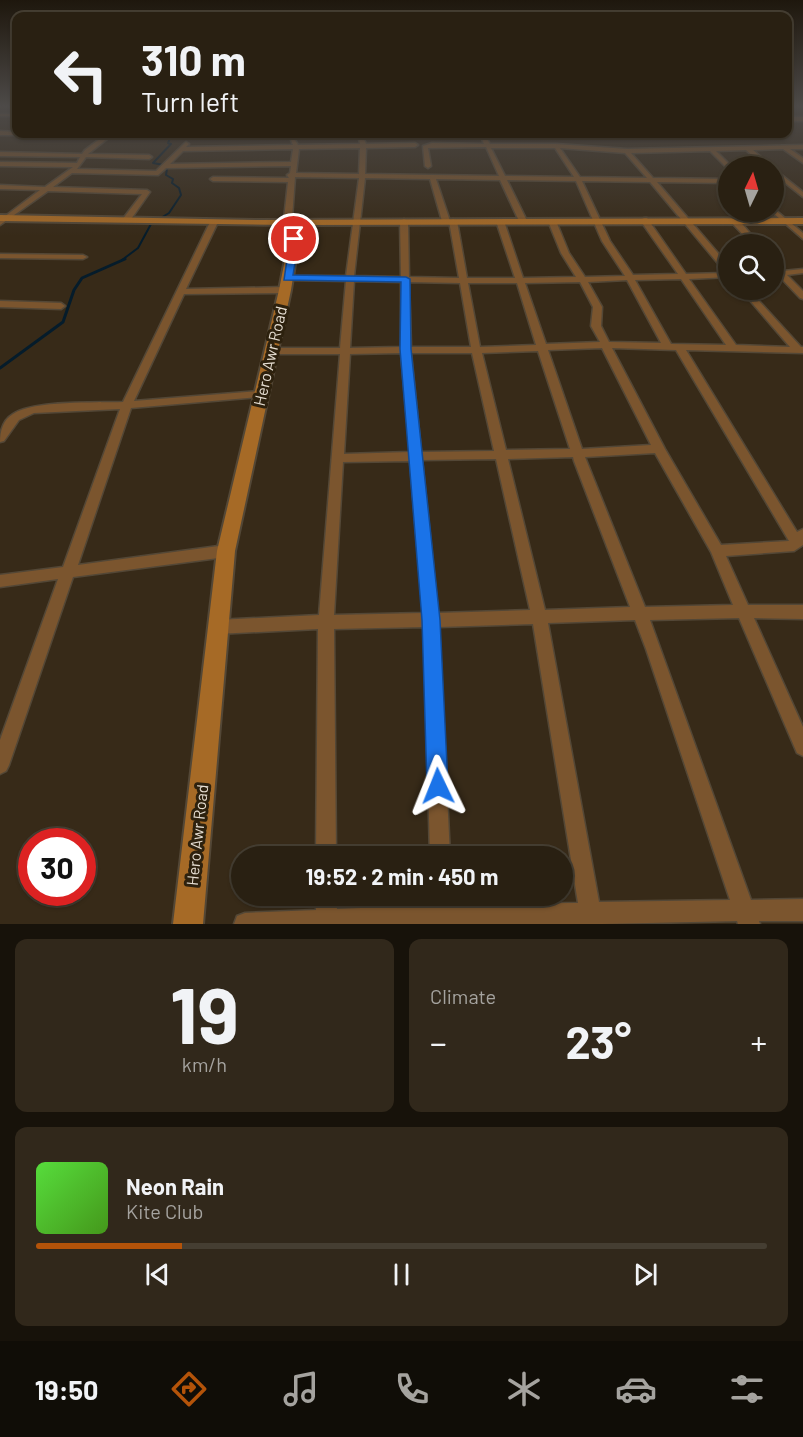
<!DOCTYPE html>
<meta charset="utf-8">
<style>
:root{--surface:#292012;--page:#31281b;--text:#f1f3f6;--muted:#a5a39f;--line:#453e32;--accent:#b45309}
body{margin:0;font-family:Barlow,sans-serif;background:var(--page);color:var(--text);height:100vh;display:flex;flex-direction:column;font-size:22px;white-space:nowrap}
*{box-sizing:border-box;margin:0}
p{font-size:20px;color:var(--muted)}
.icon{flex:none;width:33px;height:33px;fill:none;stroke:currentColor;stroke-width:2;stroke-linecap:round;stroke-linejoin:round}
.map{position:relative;height:924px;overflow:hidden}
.panel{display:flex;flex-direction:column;gap:15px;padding:15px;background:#17120a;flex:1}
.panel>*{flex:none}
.top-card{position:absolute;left:12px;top:12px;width:780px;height:126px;border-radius:12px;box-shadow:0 2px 4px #0004,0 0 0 2px var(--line);background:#292012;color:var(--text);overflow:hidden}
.needle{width:39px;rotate:5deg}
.buttons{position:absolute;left:718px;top:156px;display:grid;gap:12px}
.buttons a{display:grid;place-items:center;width:66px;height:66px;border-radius:50%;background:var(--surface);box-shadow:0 2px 4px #0004,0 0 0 2px var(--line);font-size:30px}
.speed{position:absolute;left:18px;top:828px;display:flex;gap:12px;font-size:30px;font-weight:700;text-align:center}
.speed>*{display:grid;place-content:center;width:78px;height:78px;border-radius:50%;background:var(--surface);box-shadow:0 2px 4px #0004,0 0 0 2px var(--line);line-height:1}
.speed .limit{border:9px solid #d22;background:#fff;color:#111}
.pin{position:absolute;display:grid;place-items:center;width:51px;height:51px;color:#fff;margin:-26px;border:3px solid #fff;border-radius:50%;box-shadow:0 2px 6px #0007}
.me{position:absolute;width:66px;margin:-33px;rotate:358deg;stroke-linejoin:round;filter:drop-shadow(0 0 4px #0008)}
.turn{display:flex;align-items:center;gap:21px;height:126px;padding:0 30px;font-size:27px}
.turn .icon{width:78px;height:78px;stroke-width:2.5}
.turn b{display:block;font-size:42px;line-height:51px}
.big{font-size:45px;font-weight:700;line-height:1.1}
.panel .tile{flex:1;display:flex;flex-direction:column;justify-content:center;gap:9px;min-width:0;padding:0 21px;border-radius:12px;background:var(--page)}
.panel .dial{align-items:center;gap:0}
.dial b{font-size:78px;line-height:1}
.song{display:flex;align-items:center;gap:18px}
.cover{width:72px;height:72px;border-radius:9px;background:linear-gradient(135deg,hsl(110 70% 55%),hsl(100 70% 35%))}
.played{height:6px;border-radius:3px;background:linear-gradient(90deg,var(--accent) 20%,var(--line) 20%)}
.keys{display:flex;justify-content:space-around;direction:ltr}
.heat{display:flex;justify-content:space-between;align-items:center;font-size:33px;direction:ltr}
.panel .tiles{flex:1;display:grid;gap:15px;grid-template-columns:1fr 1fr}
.tile:last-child{grid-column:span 2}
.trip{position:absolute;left:231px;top:846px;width:342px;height:60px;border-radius:30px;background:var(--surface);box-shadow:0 2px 4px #0004,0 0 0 2px var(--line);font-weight:700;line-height:60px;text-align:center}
.dock{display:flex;height:96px;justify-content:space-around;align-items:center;background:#100d07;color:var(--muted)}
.dock .icon{width:42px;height:42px}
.dock .active{color:var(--accent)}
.dock b{font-size:27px;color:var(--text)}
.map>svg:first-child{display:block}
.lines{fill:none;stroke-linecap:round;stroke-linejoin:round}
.stream-far1{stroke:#051c2b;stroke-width:2}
.stream{stroke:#051c2b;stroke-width:3}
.minor-casing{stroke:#534736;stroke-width:3}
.secondary-casing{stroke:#534736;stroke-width:4}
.minor{fill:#7b552e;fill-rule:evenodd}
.secondary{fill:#a66a26;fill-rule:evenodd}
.route{fill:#1a73e8;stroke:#114b97;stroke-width:1.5}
.labels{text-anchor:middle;stroke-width:6;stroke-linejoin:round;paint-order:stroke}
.street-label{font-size:16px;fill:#e6ded2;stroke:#2d210e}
</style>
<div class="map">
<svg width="803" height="924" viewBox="0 0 803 924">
<rect width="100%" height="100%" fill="#372a18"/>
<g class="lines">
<polyline class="stream-far1" points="122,260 138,248 151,224 169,213 181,195 179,188 172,183 173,179 166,175 167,169 164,165 153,163 171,144 168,143 170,138"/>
<polyline class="stream" points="0,368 63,322 74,290 82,278 125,259"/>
<g class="minor-casing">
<g id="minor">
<rect x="0" y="114" width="16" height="2"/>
<rect x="788" y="117" width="15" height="4"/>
<path d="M0,131L16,132V134H297L294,137L112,135L88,154L149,155L152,157L149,159L86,157L77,169L156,171L186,142L189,144L186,147L293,145L291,140L294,138L298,145L360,144L358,134H362L366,144L415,143L418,145L415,147L366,148L365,174L499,176L486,147L428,148L431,166L428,168L425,166L423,146L432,143L484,144L480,134H484L490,144H556L627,149L803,145V149H790L803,158V163L783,149L753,150L771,166H765L746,150L716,151L731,166H729V170L710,151L631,153L653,178L729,179V183L657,182L729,266V277L689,279L736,345L790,347L741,290H749L801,347H803V353L686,350L797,532L803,529V545L794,551L726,556L748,605H803V619L754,618L803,727V756L797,753L739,618L650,620L751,900L803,899V921H759L760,924H738L737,921L603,924H234L237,916L245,913L316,910V896H336L337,909L432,905V896H452L453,904L578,903L533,624L439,627L450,856H430L424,627L334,629L336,856H316L318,629L217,634L212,632L209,627L212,622L217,620L319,615L340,354H270L265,351L270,348H340L346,281L288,280L284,278L288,276H346L359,178L295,177L292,218L297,223L293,225L284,219L288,182L213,181L210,179L213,177L289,178L287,175L290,173L291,166L166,168L158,175L72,173L53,187L147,190L150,192L129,222H126L122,220L142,194L48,191L0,225V220L40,190L0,189V185L45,187L73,167L0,166V162L77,163L80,157L0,156V152L82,154L85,150L105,135H0ZM360,148L359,174L296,173L299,149ZM491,148H555L574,177L505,176ZM560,148L625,153L647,178L580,177ZM293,149L291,162L170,164L183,151ZM365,178L430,179L442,221L446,223L449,221L459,278L409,277L408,221L404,219L400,221L401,277L354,276ZM436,179L500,180L519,221L523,223L527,221L507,180L576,181L602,241L625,276L585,277L569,253L556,221L552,219L548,221L561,253L576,277L523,278L504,221L500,219L496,221L515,278H467L457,221L453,219L450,221ZM582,181L650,182L726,273L686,274L647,218H644L640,220L678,274L633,275L610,241ZM681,279L726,345L671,344L635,280ZM627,280L661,343L609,342L601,326L602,307L588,282ZM354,281L401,282V347L350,348ZM409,282L460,283L471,347H411ZM580,282L593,307L591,326L600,342L546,344L525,283ZM468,283H517L536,345L480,347ZM602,348L651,445L582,449L548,350ZM612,348L676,350L789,541L721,545L665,449ZM538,351L570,449L506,450L482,353ZM401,353L410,452L344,454L350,354ZM411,353H472L494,451L421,452ZM655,453L711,552L733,605L645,607L585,457ZM573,457L574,461L630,607L545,610L508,459ZM496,459L530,610L438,613L422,460ZM410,461L423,613L334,615L343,462ZM635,620L646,649L730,900L599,902L548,623Z"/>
<polygon points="774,169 803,192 803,197 774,174"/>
<polygon points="774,209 803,233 803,239 772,212"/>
<polygon points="732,219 738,219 759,244 752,244 732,223"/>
<path d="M211,220L218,222L186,289L285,287L289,290L285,293L184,294L134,401L260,391L265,394L260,397L131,408L78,565L226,545L231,547L233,551L231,555L226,557L73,577L9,765L6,771L0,774V740L58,579L0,587V575L63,567L120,409L34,413L19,420L4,441L0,442C0,431 3,420 13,414C34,400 96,403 123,402Z"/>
<polygon points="0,254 83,255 87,257 83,259 0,258"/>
<polygon points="774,264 783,271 803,269 803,273 787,275 803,291 803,299 800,298 779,276 774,276"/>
<polygon points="0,301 61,303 65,306 61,309 0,307"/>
</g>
</g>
<g class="secondary-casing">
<polygon id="secondary" points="0,215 257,220 803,218 803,224 296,225 299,239 291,290 235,551 203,924 173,924 217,551 279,290 289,239 286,225 0,221"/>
</g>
<use href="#minor" class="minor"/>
<use href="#secondary" class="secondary"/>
</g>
<linearGradient id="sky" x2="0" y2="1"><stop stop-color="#1e170d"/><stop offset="0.45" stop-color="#4d4a48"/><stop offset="1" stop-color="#4d4a48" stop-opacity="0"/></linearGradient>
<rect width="803" height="236" fill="url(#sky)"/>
<polygon class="route" points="294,236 299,239 293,275 406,277 410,279 411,349 440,620 448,786 445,793 438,796 430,793 427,786 422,620 400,349 401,282 284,280 290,239"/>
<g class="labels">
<g class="street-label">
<text transform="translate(270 356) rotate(-77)" y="6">Hero Awr Road</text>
<text transform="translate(197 835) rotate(-84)" y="6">Hero Awr Road</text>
</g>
</g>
</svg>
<div class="buttons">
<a><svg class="needle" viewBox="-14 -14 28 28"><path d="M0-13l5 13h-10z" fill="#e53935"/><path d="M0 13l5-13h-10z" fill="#a5a39f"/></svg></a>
<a><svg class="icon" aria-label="search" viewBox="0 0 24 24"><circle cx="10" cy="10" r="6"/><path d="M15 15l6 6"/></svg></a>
</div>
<div class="speed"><div class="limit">30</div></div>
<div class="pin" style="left:294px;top:239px;background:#d93025"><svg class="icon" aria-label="arrive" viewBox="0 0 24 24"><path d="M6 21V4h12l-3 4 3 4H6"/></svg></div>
<svg class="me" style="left:438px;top:786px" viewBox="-20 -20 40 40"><path d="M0-17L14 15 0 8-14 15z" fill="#1a73e8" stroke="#fff" stroke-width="4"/></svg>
<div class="trip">19:52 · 2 min · 450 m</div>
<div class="top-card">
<div class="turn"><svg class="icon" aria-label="left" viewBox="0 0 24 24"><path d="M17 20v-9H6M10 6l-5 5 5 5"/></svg><div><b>310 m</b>Turn left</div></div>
</div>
</div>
<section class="panel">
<div class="tiles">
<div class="tile dial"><b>19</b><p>km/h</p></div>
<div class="tile"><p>Climate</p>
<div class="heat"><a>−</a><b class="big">23°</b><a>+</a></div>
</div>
<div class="tile">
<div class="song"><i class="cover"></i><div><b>Neon Rain</b><p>Kite Club</p></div></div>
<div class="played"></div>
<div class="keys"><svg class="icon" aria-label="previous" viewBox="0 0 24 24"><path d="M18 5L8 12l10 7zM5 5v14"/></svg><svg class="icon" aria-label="pause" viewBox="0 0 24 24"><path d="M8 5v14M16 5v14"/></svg><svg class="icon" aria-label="next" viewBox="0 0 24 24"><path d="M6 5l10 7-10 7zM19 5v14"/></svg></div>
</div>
</div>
</section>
<nav class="dock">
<b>19:50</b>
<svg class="icon active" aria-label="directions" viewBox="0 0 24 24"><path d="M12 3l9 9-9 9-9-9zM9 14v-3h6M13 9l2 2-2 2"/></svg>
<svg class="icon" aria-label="music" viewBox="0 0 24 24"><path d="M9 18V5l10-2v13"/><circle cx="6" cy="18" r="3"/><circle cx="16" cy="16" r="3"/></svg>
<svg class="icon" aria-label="phone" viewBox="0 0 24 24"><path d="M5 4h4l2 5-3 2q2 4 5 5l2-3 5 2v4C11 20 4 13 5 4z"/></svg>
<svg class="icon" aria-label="climate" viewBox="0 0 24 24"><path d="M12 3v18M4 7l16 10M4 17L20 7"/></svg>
<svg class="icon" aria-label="car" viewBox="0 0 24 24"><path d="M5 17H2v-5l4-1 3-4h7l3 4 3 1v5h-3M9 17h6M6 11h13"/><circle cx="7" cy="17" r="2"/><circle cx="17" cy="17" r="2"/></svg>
<svg class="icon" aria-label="filters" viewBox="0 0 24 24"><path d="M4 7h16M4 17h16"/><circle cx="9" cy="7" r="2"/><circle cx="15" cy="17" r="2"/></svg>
</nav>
